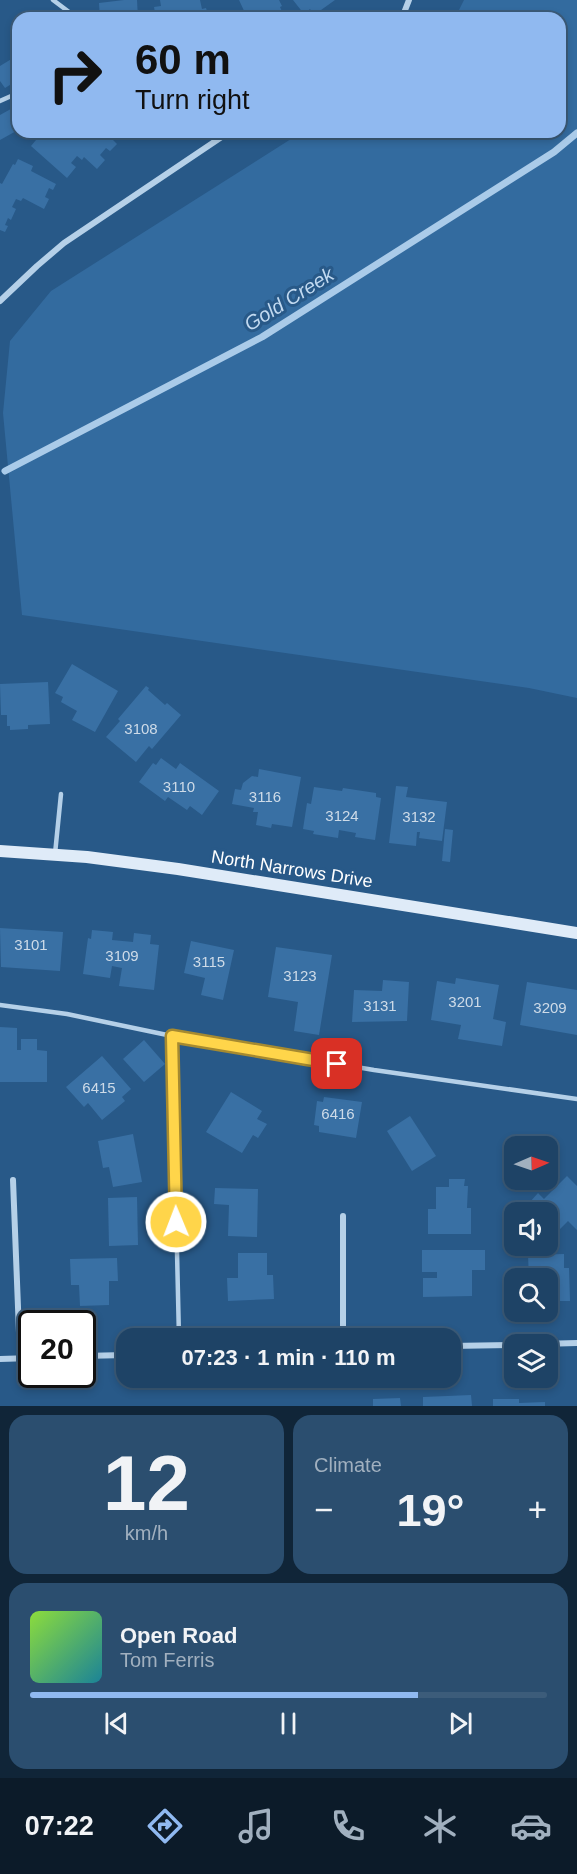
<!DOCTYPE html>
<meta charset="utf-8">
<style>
:root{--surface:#1e4366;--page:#2b4e6f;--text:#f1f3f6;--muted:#a1b0bf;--line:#3c5c7a;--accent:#90b9f0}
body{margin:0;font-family:Arial,sans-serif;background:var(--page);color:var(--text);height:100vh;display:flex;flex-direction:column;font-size:22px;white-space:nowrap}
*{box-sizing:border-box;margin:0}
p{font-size:20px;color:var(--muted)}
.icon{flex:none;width:33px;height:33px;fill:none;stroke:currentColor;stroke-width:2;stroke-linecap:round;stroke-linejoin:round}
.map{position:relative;height:1406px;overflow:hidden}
.details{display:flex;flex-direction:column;gap:9px;padding:9px;background:#102538;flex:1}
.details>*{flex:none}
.top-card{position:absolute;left:12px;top:12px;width:554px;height:126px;border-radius:18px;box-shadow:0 3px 9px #0003,0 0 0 2px var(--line);background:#90b9f0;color:#111;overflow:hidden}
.needle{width:39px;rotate:88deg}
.controls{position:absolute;left:504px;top:1136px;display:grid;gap:12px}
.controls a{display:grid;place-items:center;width:54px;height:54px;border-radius:12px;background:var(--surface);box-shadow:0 3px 9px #0003,0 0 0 2px var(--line);font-size:30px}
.speed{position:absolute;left:18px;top:1310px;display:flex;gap:12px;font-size:30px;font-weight:700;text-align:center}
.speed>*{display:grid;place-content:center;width:78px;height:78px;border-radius:50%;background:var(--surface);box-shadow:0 3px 9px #0003,0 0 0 2px var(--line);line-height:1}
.speed .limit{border:3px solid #111;border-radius:9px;background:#fff;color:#111}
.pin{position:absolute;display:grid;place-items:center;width:51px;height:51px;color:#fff;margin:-26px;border-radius:12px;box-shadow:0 3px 9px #0006}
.me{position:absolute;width:66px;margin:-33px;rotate:359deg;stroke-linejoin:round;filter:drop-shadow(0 0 4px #0008)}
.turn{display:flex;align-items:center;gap:21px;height:126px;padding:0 24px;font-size:27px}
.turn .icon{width:78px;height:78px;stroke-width:2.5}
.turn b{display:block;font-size:42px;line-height:51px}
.big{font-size:45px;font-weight:600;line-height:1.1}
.details .widget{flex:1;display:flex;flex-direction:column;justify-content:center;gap:9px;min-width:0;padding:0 21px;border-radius:18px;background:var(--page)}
.details .dial{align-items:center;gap:0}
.dial b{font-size:78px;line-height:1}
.song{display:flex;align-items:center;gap:18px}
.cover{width:72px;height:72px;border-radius:9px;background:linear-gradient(135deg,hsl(90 70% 55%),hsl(190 70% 35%))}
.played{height:6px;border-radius:3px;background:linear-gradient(90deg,var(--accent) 75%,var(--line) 75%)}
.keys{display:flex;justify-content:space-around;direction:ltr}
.heat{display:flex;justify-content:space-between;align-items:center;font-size:33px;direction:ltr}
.details .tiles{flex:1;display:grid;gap:9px;grid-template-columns:1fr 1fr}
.widget:last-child{grid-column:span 2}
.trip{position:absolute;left:116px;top:1328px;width:345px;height:60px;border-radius:18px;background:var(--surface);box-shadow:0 3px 9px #0003,0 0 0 2px var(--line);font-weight:600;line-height:60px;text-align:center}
.tab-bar{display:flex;height:96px;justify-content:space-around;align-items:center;background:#0c1b29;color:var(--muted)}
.tab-bar .icon{width:42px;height:42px}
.tab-bar .on{color:var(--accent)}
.tab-bar b{font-size:27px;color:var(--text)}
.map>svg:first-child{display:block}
.green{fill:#336b9f}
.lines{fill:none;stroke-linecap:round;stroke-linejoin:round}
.stream{stroke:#aacbe9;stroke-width:7}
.building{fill:#3970a4}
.lane{stroke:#b5d0e8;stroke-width:4.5}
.street{stroke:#b5d0e8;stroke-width:6}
.secondary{stroke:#dfebf8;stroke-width:12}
.route-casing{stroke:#a68a30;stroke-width:15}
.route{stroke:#ffd54a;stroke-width:10}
.labels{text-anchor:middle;stroke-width:6;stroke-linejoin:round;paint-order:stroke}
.number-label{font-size:15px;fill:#cedbe8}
.street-label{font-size:18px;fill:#fff;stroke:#285988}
.water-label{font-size:20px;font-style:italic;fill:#c1d9f0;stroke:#285988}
</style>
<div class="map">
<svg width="577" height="1406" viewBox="0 0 577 1406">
<rect width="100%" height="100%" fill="#285988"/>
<polygon class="green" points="464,0 577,0 577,698 529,688 22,615 3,413 10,341 51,291 302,132 560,132 560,18 455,18"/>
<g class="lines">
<polyline class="stream" points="5,471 262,337 554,152 577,133"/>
</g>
<g class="building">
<polygon points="124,0 137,0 138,18 100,18 99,3"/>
<polygon points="160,0 200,0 202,9 206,8 208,15 191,18 156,18 154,7 161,6"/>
<polygon points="239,0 279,0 282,6 280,7 285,18 245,18 244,16 246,15"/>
<polygon points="293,0 335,0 314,15 310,9 304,14"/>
<polygon points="18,55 18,80 5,88 0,81 0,66"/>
<polygon points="18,105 18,130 0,140 0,115"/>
<polygon points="40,132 68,133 126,132 123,136 119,133 113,140 117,144 110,151 106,148 100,155 105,160 97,169 84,157 82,160 77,156 71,163 76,167 67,178 31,146 36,140 34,139"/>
<polygon points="18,159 33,166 31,171 56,184 53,190 49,188 45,197 49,199 44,209 23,198 21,201 16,199 12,207 16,209 11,220 8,218 5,225 8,226 5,232 0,230 0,183 2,184 13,164 15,165"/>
<polygon points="72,664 118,691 95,732 72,720 77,711 61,702 63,697 55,693"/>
<polygon points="48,682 50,724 28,725 28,729 10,730 10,726 7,726 7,715 1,715 0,684"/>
<polygon points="146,686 149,688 148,690 165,705 167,703 181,715 152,749 149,746 136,762 106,737 120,721 118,719"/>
<polygon points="161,758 176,769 180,763 219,791 202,815 190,806 187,810 168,797 165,801 139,782 153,763 156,765"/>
<polygon points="259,769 301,777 292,827 272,824 271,828 256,825 258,812 253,812 254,808 232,804 235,789 241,790 243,783 252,776 258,777"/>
<polygon points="396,786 408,787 406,797 447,802 442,841 419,838 420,832 417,832 416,846 389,843"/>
<polygon points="314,787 342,791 343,788 376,793 376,797 381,798 375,840 355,837 356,833 339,830 338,838 313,834 314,831 303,829 307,803 311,804"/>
<polygon points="445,829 453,830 450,862 442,861"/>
<polygon points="0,928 63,932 60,971 1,967"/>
<polygon points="92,930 113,932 112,940 133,942 134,933 151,935 150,944 159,945 154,990 119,986 122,968 112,966 110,978 83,974 88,938 91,939"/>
<polygon points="191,941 234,950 223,1000 201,995 205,978 184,973"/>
<polygon points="276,947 332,955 319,1035 294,1031 298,1002 268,997"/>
<polygon points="456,978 499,985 493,1019 506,1022 502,1046 458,1039 461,1025 431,1020 437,981 455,984"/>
<polygon points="383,980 409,982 407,1021 352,1022 354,990 382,991"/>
<polygon points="527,982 577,990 577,1035 520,1025"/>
<polygon points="0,1027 17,1028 17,1050 21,1050 21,1039 37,1039 37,1050 47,1051 47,1082 0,1082"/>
<polygon points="144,1040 165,1064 144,1082 123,1059"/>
<polygon points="102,1056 131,1089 122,1097 125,1101 102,1120 88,1103 84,1107 66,1087"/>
<polygon points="231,1092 262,1111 257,1119 267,1124 258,1138 253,1135 242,1153 206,1132"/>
<polygon points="324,1097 362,1102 356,1138 319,1132 319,1126 314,1125 317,1101 323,1102"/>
<polygon points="410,1116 436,1156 412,1171 387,1131"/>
<polygon points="133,1134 142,1182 113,1187 109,1167 103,1168 98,1141"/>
<polygon points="567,1176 577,1186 577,1230 568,1221 557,1232 548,1223 548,1212 537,1212 530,1206 532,1204 530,1202 538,1193 544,1199"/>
<polygon points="449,1179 465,1179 464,1186 468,1186 467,1208 471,1208 471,1234 428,1234 428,1209 436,1209 436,1187 449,1187"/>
<polygon points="215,1188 258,1189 257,1237 228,1236 229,1205 214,1204"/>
<polygon points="137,1197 138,1245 109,1246 108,1198"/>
<polygon points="422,1250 485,1250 485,1270 472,1270 472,1296 423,1297 423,1278 437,1278 437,1272 422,1272"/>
<polygon points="238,1253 267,1253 267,1275 273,1275 274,1299 228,1301 227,1278 238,1278"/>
<polygon points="564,1254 564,1268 569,1268 570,1301 548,1301 548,1278 529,1278 528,1255"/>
<polygon points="117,1258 118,1281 109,1281 109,1305 80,1306 79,1285 71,1285 70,1259"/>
<polygon points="471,1395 472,1406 423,1406 423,1397"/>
<polygon points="400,1398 401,1406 373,1406 373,1399"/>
<polygon points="493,1399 519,1399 519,1403 545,1402 545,1406 493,1406"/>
</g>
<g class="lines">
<g class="lane">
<polyline points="53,0 77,18"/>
<polyline points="0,101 18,93"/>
<polyline points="55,854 61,794"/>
<polyline points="0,1005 67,1014 172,1036 374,1070 577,1099"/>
<polyline points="172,1036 179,1338"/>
</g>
<g class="street">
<polyline points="402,18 409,0"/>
<polyline points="0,301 37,266 64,243 229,132"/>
<polyline points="13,1180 20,1358"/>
<polyline points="343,1338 343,1216"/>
<polyline points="541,1344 577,1343"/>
<polyline points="450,1346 514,1345"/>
<polyline points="82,1356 126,1355"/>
<polyline points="0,1359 32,1358"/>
</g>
<polyline class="secondary" points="0,851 87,857 178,869 577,933"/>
</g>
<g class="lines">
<g class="route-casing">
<polyline id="route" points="176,1222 172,1036 337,1064"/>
</g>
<use href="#route" class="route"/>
</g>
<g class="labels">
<g class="number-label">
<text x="141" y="734">3108</text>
<text x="179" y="792">3110</text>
<text x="265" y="802">3116</text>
<text x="342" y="821">3124</text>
<text x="419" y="822">3132</text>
<text x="31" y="950">3101</text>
<text x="122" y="961">3109</text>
<text x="209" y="967">3115</text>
<text x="300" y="981">3123</text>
<text x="465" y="1007">3201</text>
<text x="380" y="1011">3131</text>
<text x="550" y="1013">3209</text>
<text x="99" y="1093">6415</text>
<text x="338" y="1119">6416</text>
</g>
<g class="street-label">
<text transform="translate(292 869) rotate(9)" y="6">North Narrows Drive</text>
</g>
<g class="water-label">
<text transform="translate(289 299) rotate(-32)" y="7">Gold Creek</text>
</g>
</g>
</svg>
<div class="controls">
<a><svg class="needle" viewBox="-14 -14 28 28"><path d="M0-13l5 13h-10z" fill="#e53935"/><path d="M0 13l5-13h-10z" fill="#a1b0bf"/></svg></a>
<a><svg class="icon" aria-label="sound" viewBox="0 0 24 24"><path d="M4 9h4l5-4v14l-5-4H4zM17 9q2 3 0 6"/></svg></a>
<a><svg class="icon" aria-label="search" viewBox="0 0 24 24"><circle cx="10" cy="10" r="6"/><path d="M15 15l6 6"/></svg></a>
<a><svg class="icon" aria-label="layers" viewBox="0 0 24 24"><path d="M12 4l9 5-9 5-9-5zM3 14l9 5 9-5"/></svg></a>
</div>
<div class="speed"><div class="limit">20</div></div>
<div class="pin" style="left:337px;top:1064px;background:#d93025"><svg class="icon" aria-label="arrive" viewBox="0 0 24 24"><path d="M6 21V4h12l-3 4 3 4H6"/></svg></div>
<svg class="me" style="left:176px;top:1222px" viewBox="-20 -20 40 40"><circle r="17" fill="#ffd54a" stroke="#fff" stroke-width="3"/><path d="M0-11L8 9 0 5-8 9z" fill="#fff"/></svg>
<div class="trip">07:23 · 1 min · 110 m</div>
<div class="top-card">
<div class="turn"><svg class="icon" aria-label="right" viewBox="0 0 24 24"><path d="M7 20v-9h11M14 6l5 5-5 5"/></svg><div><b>60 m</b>Turn right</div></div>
</div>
</div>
<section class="details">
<div class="tiles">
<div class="widget dial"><b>12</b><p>km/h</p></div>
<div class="widget"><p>Climate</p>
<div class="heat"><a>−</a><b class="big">19°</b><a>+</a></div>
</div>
<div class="widget">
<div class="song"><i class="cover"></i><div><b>Open Road</b><p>Tom Ferris</p></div></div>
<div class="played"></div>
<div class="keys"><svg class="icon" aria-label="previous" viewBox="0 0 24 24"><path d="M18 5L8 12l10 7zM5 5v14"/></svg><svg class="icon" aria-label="pause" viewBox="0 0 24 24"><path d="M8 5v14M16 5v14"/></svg><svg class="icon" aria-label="next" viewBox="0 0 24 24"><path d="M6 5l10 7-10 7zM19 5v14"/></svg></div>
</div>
</div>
</section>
<nav class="tab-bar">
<b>07:22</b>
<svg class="icon on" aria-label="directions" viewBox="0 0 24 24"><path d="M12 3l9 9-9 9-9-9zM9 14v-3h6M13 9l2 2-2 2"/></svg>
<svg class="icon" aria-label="music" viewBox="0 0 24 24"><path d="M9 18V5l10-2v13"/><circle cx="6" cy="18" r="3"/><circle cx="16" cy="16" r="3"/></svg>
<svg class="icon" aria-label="phone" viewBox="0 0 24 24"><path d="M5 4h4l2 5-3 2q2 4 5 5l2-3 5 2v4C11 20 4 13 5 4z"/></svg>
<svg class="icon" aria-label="climate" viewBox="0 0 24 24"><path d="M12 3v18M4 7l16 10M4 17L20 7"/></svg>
<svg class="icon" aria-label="car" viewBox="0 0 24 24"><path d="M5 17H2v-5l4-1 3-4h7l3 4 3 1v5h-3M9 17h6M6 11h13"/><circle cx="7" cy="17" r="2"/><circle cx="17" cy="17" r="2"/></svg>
</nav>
